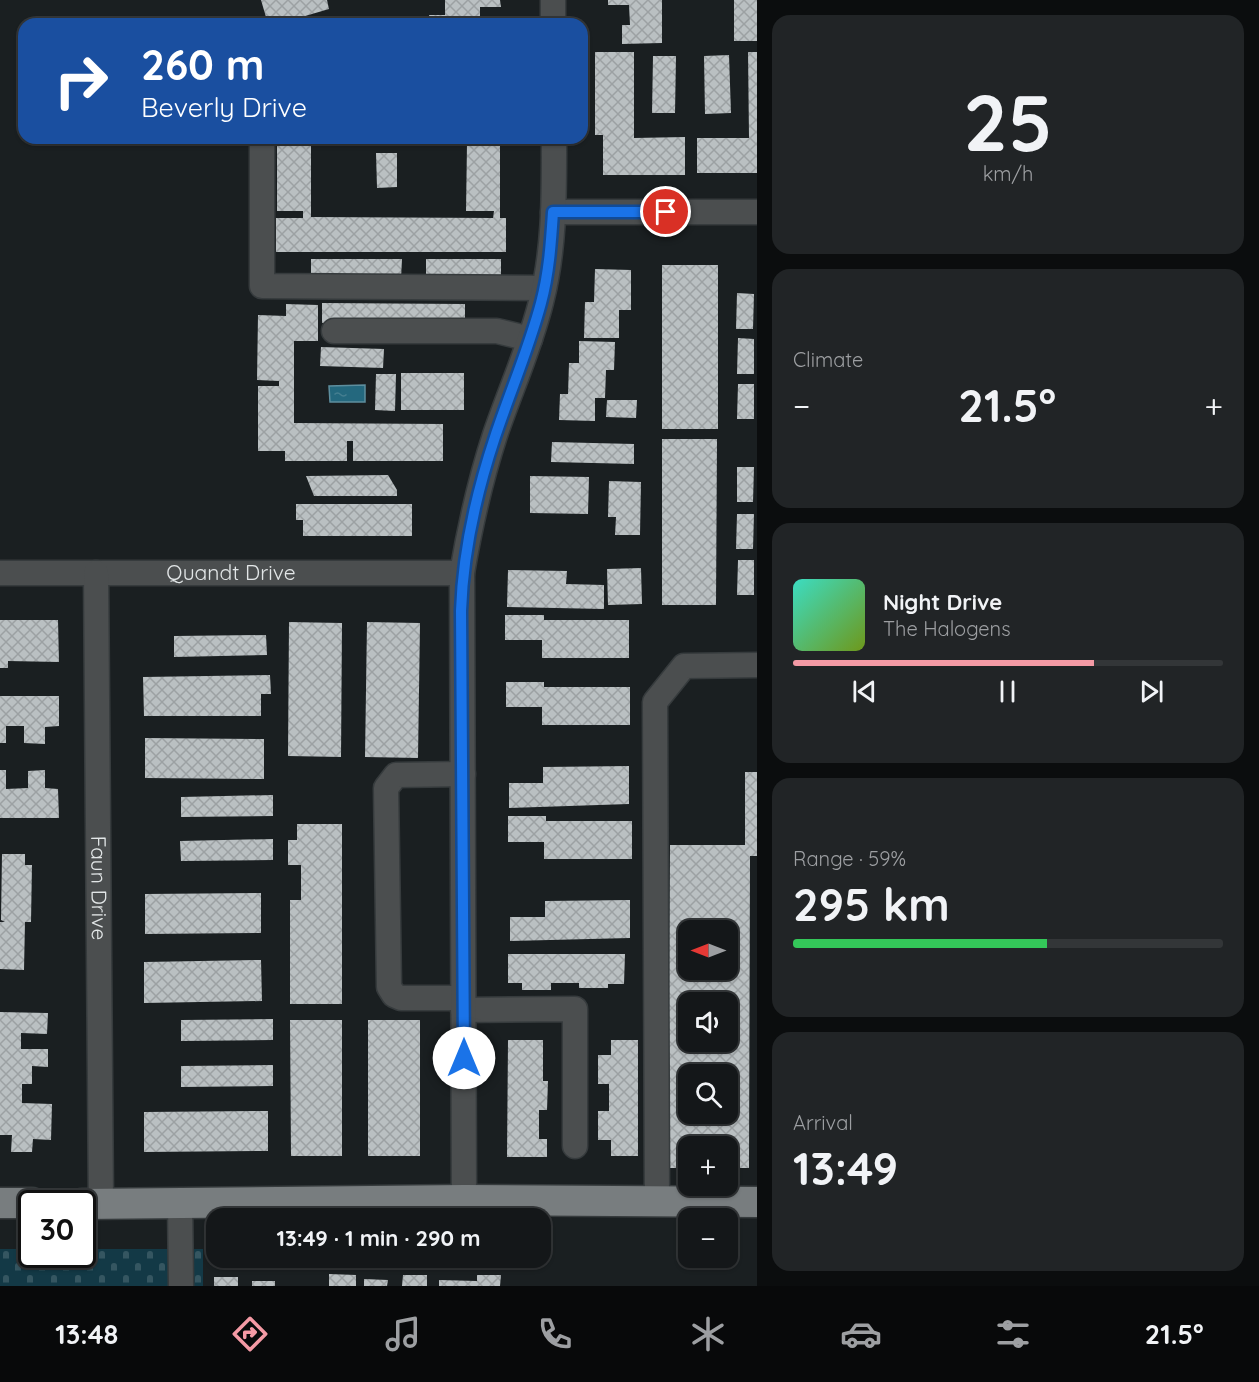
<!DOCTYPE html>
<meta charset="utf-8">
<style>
:root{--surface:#141719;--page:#212426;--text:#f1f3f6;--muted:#9d9fa2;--line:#333638;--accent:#f49aa5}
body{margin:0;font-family:Quicksand,sans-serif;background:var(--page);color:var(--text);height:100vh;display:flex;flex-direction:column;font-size:22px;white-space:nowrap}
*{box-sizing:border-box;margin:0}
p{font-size:20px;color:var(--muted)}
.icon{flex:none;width:33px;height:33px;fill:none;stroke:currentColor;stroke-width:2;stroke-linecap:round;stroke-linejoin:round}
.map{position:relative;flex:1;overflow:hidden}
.panel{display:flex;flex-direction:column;gap:15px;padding:15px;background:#0b0d0e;width:502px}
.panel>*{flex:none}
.guide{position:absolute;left:18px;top:18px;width:570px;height:126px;border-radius:18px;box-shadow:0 2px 4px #0004,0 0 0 2px var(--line);background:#1a4fa0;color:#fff;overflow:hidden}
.needle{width:39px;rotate:270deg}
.buttons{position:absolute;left:678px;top:920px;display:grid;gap:12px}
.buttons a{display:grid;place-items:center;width:60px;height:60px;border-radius:12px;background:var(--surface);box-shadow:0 2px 4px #0004,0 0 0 2px var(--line);font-size:30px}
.speed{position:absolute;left:18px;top:1190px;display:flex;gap:12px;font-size:30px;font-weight:700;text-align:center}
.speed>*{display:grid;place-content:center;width:78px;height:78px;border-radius:50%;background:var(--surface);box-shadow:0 2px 4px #0004,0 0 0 2px var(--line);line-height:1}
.speed .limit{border:3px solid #111;border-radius:9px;background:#fff;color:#111}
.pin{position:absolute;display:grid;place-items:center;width:51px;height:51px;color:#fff;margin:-26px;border:3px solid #fff;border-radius:50%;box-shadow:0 2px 6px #0007}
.me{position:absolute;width:66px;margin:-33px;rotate:0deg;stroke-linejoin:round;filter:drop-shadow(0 0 4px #0008)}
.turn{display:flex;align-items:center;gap:21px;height:126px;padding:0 24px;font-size:27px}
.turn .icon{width:78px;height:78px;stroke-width:2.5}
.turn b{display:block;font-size:42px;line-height:51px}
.big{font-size:45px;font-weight:700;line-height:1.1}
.panel .card{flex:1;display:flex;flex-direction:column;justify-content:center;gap:9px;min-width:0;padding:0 21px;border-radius:18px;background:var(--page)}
.panel .dial{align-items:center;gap:0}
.dial b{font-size:78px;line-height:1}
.song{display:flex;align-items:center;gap:18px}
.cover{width:72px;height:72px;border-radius:9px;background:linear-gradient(135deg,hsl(170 70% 55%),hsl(80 70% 35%))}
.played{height:6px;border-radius:3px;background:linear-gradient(90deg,var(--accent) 70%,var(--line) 70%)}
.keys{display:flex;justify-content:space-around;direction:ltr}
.heat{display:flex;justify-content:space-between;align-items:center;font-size:33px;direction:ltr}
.charge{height:9px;border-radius:4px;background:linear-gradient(90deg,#34c759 59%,var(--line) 0)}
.trip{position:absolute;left:206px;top:1208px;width:345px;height:60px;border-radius:18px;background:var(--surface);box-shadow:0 2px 4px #0004,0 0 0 2px var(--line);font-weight:700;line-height:60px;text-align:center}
.dock{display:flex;height:96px;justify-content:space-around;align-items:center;background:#08090a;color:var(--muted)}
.dock .icon{width:42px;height:42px}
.dock .on{color:var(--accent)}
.dock b{font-size:27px;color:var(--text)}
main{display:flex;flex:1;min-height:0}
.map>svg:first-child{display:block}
.cemetery{fill:url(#cemetery-stones)}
.water{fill:url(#water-ripples);stroke:#5d8e9e;stroke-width:1.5}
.building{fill:url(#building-cross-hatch);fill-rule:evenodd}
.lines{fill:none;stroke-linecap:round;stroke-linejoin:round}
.minor-casing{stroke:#363b3d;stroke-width:27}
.major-casing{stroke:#363b3d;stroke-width:33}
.minor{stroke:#4b4e4f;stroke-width:24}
.major{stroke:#787d7f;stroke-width:30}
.route-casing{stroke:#114b97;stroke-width:15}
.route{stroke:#1a73e8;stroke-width:10}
.labels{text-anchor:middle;stroke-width:6;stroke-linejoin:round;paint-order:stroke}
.street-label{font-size:21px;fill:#e2e6e7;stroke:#1a1f21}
</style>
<main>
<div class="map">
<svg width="757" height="1286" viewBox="0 0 757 1286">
<defs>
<pattern id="cemetery-stones" width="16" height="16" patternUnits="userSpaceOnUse" patternTransform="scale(1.5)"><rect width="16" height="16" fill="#133946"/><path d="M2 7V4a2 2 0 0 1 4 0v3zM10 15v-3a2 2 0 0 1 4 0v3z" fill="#355661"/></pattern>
<pattern id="water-ripples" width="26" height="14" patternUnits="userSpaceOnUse" patternTransform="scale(1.5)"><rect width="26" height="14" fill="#24687e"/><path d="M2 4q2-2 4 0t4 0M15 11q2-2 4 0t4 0" fill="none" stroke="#447e90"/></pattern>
<pattern id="building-cross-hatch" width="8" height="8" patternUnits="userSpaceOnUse" patternTransform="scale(1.5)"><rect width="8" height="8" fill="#bac0c2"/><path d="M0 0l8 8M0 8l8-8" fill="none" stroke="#9ca1a3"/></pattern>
</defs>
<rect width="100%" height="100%" fill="#1a1f21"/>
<polygon class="cemetery" points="0,1249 31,1249 32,1254 82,1254 83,1249 203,1249 203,1286 0,1286"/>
<polygon class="water" points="365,385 365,402 330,402 329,386"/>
<g class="building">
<polygon points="261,0 327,0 329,9 278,24 268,24"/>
<polygon points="445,0 500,0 501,7 480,7 480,24 430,24 429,15 445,15"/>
<polygon points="608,0 662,0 662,43 622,44 622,25 630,25 629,5 608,5"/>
<rect x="734" y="0" width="23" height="41"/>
<polygon points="595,52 634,52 634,138 685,137 685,175 603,175 603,135 595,135"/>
<polygon points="748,52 757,52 757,173 697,173 697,138 749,138"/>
<polygon points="729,55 731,113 705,114 704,56"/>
<polygon points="653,56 676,56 675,113 652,113"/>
<polygon points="303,138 311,138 311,217 493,218 494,211 466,211 467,143 492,143 492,138 500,138 500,218 506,218 506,252 276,252 276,218 303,218 303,211 277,211 277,143 303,143"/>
<polygon points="376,153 397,153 397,187 377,188"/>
<polygon points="311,259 402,259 401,279 311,279"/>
<rect x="426" y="259" width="75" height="20"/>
<rect x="662" y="265" width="56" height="164"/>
<polygon points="595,269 631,270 631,310 619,310 619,338 584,338 585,302 594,302"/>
<polygon points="737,293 754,294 753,329 736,329"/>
<polygon points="322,303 465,304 465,323 322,323"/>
<polygon points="286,304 318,305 318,341 294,341 294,423 443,424 443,461 353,461 353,441 347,441 347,461 285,461 285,451 258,451 258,386 279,386 279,381 257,380 258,315 286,316"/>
<polygon points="738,338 754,339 754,374 737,374"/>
<polygon points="579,341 615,342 614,370 606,370 605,398 595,398 595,421 559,420 560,394 568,394 569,363 579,363"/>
<polygon points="321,347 384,349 383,368 320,366"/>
<rect x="401" y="373" width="63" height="37"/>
<polygon points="376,374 396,374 395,411 375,410"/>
<polygon points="738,384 754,384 754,419 737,419"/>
<polygon points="607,400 637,400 636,418 606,417"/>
<polygon points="662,439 717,439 716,605 662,605"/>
<polygon points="552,442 634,444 634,464 551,462"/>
<polygon points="737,467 754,467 753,502 737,502"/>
<polygon points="388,475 397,490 397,496 314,496 306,476"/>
<polygon points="530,476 589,477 588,514 530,513"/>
<polygon points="609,481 641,482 640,535 615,535 616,517 608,517"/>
<polygon points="296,504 412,504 412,536 303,536 303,520 296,520"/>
<polygon points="737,514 754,514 753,549 736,549"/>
<polygon points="738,560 754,560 754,595 737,595"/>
<polygon points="641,568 642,604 608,605 607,569"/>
<polygon points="508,570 567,571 566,584 604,585 604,609 507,607"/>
<polygon points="505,615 544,615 544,620 629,620 629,658 542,658 542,640 505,640"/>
<polygon points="0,620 58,620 59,662 8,661 8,668 0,668"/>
<polygon points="289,622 342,623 341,757 288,756"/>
<polygon points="367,622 420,623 418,758 365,757"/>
<polygon points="266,635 267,655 174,657 174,636"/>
<polygon points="270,675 271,694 261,694 261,716 144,716 143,677"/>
<polygon points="506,682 544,682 544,687 630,687 630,725 542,725 542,707 506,707"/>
<polygon points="0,696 59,696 59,726 45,727 45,744 24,743 24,726 6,726 6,743 0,743"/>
<polygon points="145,738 264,739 264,779 145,778"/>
<polygon points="629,766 629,804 509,808 509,783 543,783 543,767"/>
<polygon points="0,770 6,770 6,789 28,788 28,771 45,770 45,788 58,789 59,818 0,818"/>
<path d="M745,772H757V856H750L749,1168H728V1146H688V1168H668L670,845H745ZM688,930H728V969H688ZM688,1002H728V1041H688ZM688,1074H728V1113H688Z"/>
<polygon points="273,795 273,816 181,817 181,797"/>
<polygon points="508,816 546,816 546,821 632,821 632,859 544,859 544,842 508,842"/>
<polygon points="297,824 342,824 342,1004 290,1004 290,900 301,900 301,865 288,865 288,840 297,840"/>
<polygon points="273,839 273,860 181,861 180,841"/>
<polygon points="2,854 25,854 25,865 32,865 31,922 25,922 24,970 0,969 0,922 5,922 1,920"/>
<polygon points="261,893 261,933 145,934 145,894"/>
<polygon points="630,900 630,938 510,941 510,917 545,917 545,901"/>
<polygon points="508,954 625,954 624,984 608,984 608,988 579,988 579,983 551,983 551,990 522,990 522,983 508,983"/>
<polygon points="261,960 262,1001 144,1003 144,962"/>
<polygon points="0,1012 48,1013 47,1034 21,1033 21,1049 48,1049 48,1067 32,1066 32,1084 22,1084 22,1103 52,1104 51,1140 33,1139 32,1152 11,1152 12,1135 0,1135"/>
<polygon points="273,1019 273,1040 181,1041 181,1020"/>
<polygon points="290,1020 342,1020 342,1156 291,1156"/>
<rect x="368" y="1020" width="52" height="136"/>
<polygon points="508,1040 543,1040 543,1081 548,1081 547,1110 539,1110 539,1139 547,1139 547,1157 507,1157"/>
<polygon points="611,1040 638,1040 638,1156 611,1156 611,1140 598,1140 598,1111 609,1111 609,1084 598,1084 598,1055 611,1055"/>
<polygon points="273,1065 273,1086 181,1087 181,1066"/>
<polygon points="268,1111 268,1151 144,1152 144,1112"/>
<polygon points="329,1274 356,1275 356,1286 329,1286"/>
<polygon points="403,1275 427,1275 427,1286 402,1286"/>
<polygon points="477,1275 501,1275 500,1286 439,1286 439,1280 477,1281"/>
<rect x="214" y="1277" width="24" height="9"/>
<polygon points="364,1279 388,1280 387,1286 364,1286"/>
<rect x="252" y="1281" width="23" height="5"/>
</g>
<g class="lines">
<g class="minor-casing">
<g id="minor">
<polyline points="553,0 553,24"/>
<polyline points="262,138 262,286 544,288"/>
<polyline points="553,212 757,212"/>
<polyline points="334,331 497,331 530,339"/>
<path id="s1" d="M0,573H462"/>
<path id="s2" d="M96,573L101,1204"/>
<polyline points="463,774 396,775 386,788 389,987 394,995 401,998 463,998"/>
<polyline points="463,1010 575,1009 575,1146"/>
<path d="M464,1200L462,573C470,526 480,481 495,435C510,391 530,347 541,302C555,248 554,192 554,138"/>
<polyline points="657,1201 655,702 684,666 757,665"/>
<polyline points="180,1203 181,1286"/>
</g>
</g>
<g class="major-casing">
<g id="major">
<polyline points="0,1203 32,1203"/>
<polyline points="82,1204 464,1200 757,1202"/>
</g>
</g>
<use href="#minor" class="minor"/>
<use href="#major" class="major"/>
</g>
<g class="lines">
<g class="route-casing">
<path id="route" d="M464,1058L461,611C463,550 476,494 495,437C510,392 529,348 541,303C549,273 551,243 553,212H666"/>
</g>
<use href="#route" class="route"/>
</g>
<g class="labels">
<g class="street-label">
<text dy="7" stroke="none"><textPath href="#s1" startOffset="231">Quandt Drive</textPath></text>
<text dy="7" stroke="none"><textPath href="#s2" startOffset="315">Faun Drive</textPath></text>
</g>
</g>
</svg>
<div class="buttons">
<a><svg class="needle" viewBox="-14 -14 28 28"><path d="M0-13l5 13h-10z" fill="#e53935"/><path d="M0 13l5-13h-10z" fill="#9d9fa2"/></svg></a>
<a><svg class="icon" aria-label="sound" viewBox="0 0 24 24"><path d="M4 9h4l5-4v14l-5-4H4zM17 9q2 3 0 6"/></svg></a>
<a><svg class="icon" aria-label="search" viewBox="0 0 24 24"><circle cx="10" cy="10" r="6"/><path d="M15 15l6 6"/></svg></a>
<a>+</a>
<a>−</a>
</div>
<div class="speed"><div class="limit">30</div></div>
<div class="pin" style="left:666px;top:212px;background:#d93025"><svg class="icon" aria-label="arrive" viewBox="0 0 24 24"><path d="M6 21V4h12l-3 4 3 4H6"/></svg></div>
<svg class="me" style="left:464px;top:1058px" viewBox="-20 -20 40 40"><circle r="19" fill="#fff"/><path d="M0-13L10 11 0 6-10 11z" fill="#1a73e8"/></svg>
<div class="trip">13:49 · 1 min · 290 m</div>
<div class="guide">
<div class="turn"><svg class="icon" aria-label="right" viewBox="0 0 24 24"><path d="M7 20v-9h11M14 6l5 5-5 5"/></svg><div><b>260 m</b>Beverly Drive</div></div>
</div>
</div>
<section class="panel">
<div class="card dial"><b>25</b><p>km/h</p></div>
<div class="card"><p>Climate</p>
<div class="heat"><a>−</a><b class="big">21.5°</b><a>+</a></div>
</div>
<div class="card">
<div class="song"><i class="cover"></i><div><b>Night Drive</b><p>The Halogens</p></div></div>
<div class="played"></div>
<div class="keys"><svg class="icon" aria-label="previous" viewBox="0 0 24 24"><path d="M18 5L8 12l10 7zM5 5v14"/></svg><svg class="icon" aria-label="pause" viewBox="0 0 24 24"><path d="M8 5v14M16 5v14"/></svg><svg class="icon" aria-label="next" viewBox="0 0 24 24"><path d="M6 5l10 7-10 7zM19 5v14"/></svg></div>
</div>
<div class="card"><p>Range · 59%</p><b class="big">295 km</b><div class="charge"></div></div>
<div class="card"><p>Arrival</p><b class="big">13:49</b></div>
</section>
</main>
<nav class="dock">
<b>13:48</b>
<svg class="icon on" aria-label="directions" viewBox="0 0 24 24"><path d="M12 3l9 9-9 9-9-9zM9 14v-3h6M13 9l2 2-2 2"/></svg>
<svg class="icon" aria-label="music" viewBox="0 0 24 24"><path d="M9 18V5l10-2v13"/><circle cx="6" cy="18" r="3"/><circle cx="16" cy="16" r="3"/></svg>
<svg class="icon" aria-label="phone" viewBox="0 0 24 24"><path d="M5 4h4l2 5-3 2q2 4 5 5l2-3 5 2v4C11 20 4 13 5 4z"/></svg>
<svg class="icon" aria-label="climate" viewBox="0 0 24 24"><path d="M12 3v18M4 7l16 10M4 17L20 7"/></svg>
<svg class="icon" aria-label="car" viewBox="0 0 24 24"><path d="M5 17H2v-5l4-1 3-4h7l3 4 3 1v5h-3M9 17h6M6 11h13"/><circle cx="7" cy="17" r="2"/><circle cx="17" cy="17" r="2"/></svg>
<svg class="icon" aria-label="filters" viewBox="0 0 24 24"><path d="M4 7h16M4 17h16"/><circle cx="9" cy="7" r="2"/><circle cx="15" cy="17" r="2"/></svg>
<b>21.5°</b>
</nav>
